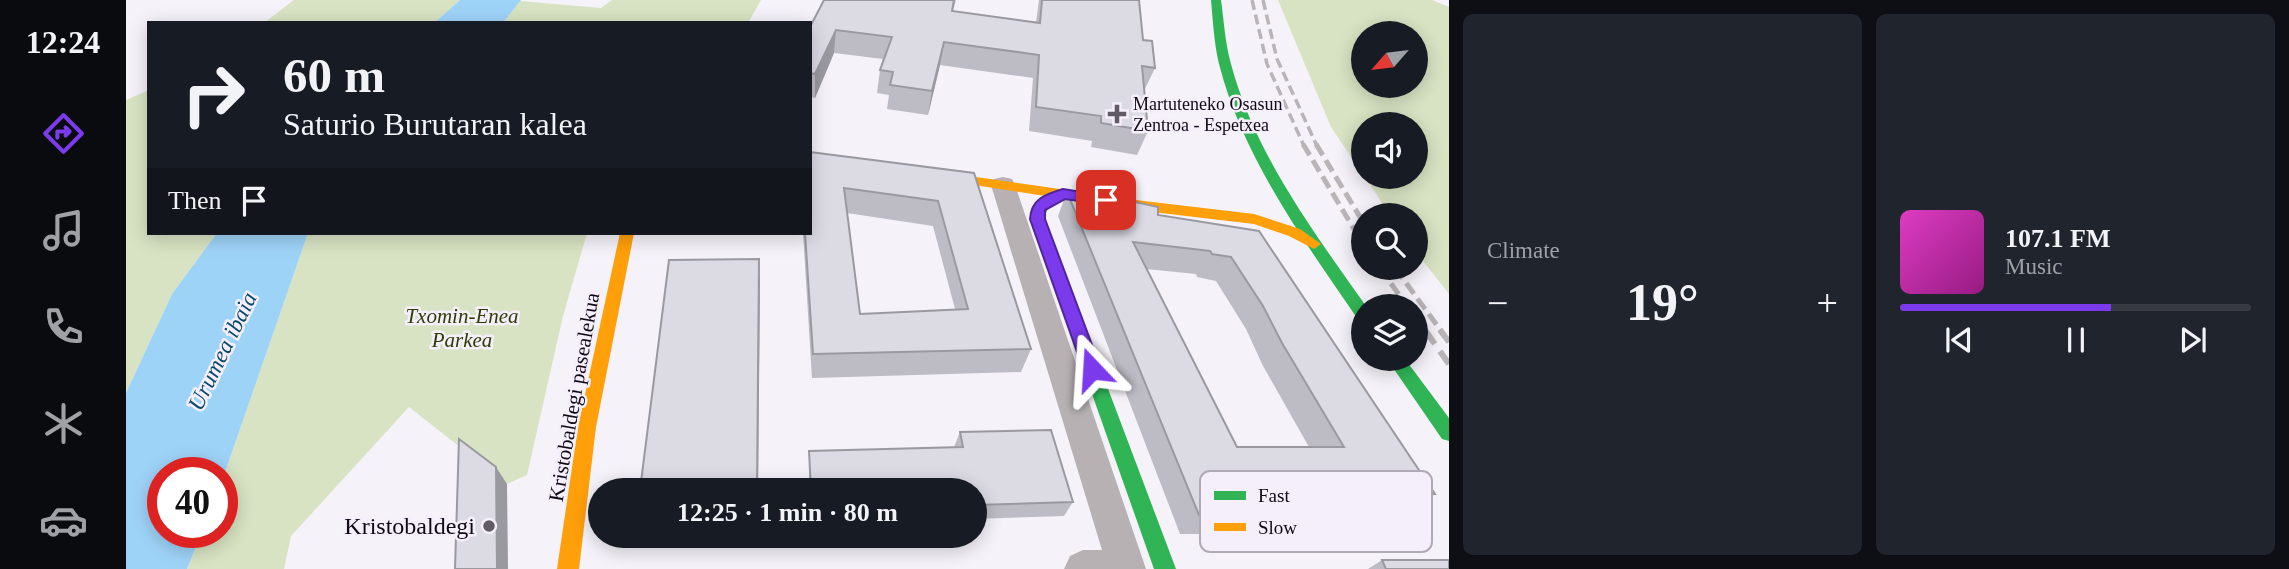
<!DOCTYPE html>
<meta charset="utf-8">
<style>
:root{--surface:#171b24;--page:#20242c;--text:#f1f3f6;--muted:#9ea1a6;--line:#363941;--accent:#7c3aed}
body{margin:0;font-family:Georgia,serif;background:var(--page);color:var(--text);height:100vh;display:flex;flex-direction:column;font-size:26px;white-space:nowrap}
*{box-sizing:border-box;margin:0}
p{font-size:23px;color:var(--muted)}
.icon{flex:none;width:38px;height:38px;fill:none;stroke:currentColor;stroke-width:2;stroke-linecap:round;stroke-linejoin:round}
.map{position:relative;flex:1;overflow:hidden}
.sheet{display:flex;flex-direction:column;gap:14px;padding:14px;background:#0d0f14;width:840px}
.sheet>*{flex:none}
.hud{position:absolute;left:21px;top:21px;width:665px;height:214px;border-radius:0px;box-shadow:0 4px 18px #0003;background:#171b24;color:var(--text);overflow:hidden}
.needle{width:46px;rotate:242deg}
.tools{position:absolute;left:1225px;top:21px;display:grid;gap:14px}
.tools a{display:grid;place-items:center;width:77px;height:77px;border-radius:50%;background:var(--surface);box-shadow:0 4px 18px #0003;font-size:35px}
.speed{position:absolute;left:21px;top:457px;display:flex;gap:14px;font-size:35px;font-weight:700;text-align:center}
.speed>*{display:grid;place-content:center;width:91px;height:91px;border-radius:50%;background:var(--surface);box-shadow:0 4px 18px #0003;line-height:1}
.speed .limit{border:10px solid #d22;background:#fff;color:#111}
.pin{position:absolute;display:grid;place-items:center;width:60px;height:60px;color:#fff;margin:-30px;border-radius:14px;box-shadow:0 4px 10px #0006}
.me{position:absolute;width:77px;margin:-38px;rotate:340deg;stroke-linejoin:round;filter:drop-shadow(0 0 5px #0008)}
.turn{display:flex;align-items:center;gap:24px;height:147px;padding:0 21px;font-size:32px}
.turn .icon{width:91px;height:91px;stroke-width:2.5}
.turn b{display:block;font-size:49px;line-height:60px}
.then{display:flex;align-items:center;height:66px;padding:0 21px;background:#0003;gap:14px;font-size:26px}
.big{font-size:52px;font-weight:700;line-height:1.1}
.sheet .tile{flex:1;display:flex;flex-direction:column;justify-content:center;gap:10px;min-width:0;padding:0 24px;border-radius:10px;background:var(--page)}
.song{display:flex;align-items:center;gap:21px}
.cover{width:84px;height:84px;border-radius:10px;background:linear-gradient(135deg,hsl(310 70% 55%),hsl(310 70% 35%))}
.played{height:7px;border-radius:4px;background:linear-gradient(90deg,var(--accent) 60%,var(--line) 60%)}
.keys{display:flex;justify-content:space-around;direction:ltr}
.heat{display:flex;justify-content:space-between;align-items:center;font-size:38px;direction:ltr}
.sheet .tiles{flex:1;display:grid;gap:14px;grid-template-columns:repeat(2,1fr)}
.trip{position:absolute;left:462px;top:478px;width:399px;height:70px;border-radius:35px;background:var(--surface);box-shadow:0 4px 18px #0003;font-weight:700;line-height:70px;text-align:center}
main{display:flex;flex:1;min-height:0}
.tabs{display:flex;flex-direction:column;width:126px;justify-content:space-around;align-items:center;background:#090b0e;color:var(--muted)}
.tabs .icon{width:49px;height:49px}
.tabs .selected{color:var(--accent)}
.tabs b{font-size:32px;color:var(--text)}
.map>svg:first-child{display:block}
.green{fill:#d8e3c3;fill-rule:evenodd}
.water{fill:#9ed3f8}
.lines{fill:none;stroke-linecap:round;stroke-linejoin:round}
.street{fill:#b7b1b3;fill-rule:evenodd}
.fast{fill:#30b455;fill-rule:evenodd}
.slow{fill:#ff9f0a;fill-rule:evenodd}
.rail-far2{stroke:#b8b4b8;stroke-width:3.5;stroke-dasharray:10 5;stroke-linecap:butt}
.rail-far1{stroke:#b8b4b8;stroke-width:5;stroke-dasharray:13 6;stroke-linecap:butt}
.rail{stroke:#b8b4b8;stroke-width:6;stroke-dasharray:17 9;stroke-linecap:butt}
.wall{fill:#bdbcc4;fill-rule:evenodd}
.shaded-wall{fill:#9a99a0}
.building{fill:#dcdbe4;stroke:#9a99a0;stroke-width:2;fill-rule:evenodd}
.route{fill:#7c3aed;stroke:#51269a;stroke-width:2}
.poi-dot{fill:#605b64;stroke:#f5effc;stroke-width:2.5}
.labels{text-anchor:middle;stroke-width:5;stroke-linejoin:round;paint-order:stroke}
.far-poi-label{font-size:18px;fill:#0f0a14;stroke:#f5effc;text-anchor:start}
.park-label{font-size:21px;font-style:italic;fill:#303d02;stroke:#f5effc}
.street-label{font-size:21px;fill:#0f0a14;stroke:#f5effc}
.water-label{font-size:23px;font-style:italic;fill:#0a4a6a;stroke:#f5effc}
.near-poi-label{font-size:24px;fill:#0f0a14;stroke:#f5effc;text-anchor:end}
.key{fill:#f5effc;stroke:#b0aab6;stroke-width:2}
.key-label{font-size:19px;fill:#0f0a14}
</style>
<main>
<nav class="tabs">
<b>12:24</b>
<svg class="icon selected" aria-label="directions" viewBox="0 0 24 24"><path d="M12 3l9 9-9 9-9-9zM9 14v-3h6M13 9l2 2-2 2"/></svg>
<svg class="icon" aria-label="music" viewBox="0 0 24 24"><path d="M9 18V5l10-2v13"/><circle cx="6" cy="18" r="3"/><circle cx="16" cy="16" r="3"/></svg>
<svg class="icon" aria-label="phone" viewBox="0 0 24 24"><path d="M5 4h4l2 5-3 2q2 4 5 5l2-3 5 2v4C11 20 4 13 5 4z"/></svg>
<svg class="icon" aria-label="climate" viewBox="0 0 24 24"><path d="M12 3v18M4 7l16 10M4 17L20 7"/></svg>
<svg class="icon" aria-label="car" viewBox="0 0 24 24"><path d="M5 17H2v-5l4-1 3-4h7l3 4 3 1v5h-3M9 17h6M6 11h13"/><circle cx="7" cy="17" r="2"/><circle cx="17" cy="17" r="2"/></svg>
</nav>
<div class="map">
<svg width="1323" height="569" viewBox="0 0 1323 569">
<rect width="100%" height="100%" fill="#f5f2f9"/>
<g class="green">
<polygon points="168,0 334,0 308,23 138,23"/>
<polygon points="486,0 635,0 622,23 377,23 394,1 475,8"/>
<path d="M1152,0H1306L1323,7V294L1290,252V215H1264L1239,177H1290V124H1237V175L1205,127ZM1290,33V86H1237V33Z"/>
<polygon points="23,90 23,233 91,233 46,294 0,393 0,100"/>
<polygon points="182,233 461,233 437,316 401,475 381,484 283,407 165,536 158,569 61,569 76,532 96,532 96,481"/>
</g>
<g class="water">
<polygon points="334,0 395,0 377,23 308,23"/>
<polygon points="91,233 182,233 96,481 96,472 37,472 37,532 76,532 61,569 0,569 0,393 46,294"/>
</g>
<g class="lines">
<polygon class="street" points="877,177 886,179 889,185 1020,569 938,569 944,556 957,550 976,550 865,185 868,179"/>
<g class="fast">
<path d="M1085,0H1095C1098,21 1099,43 1105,64C1129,154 1187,231 1240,306H1237V320L1231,318C1177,239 1117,158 1093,64C1088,43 1087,21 1085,0Z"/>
<polygon points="937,189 942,191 944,194 922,208 918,219 1050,569 1028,569 904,219 911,202"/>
<polygon points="1261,359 1279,359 1323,418 1323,441 1316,439"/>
</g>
<g class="slow">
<polygon points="801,170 1018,201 1128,214 1174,229 1195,244 1188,249 1163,236 1128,224 1018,211 796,177 794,174 796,171"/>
<polygon points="494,233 508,233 470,427 453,569 431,569 452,427"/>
</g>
<g class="rail-far2">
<polyline points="1126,0 1141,64 1178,146"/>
<polyline points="1137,0 1151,59 1191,146"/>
</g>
<g class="rail-far1">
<polyline points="1177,144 1237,244"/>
<polyline points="1190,144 1237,222"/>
<polyline points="1254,268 1281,306"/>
<polyline points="1269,268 1316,332"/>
<polyline points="1290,318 1300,332"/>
</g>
<g class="rail">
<polyline points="1299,330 1323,364"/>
<polyline points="1314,330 1323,342"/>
</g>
</g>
<g class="wall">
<polygon points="830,0 827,11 910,22 913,0 1013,0 1017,40 1029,68 1018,91 1022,131 1011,155 965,147 966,141 903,131 907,78 814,65 802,115 761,109 763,95 751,93 754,70 757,59 708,53 689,98 684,97 684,27"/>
<path d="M684,152L848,173L905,349L895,372L686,378L677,233H684ZM721,213L807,226L829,309L734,314Z"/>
<path d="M941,192L1032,215L1133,231L1309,494L1280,514L1169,517L1148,534H1054L932,216ZM1020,269L1070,274L1071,277L1090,281L1120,329L1137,366L1183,447H1111Z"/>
<polygon points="834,432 947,502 938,516 849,519 849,490 683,490 683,451 828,447"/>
<polygon points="1256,560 1323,569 1242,569"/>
</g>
<g class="shaded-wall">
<polygon points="710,30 708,53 689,98 689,74"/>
<polygon points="818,42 814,65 802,115 806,91"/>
<polygon points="633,259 634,283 632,490 631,490"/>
<polygon points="370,467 381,484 382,569 371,569"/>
</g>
<g class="building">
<polygon points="698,0 828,0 826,11 914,23 916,0 1013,0 1017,40 1026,41 1029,68 1016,66 1022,131 975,123 975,116 910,107 913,55 818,42 806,91 764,85 767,72 754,70 766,37 710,30 689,74 684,73 684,27"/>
<path d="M684,152L848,173L905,349L687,354L679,233H684ZM718,188L812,201L842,309L734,314Z"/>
<path d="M941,192L987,197L1032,207V215L1133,231L1309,494L1161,498L1171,515H1073ZM1007,242L1084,251L1086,254L1105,257L1137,306L1156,343L1218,447H1111Z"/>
<polygon points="633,259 631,490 514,490 543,260"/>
<polygon points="925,430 947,502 849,505 849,490 685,490 683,451 837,447 834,432"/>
<polygon points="333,439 370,467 371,569 329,569"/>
<polygon points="1256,560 1323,560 1323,569 1260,569"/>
</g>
<path class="route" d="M937,189L980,196L987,200L980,205L939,199L919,210V219L975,369L966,376L957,369L904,219C905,199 920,194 937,189Z"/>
<g class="poi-dot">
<path d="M987.5 103.5h7v7h7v7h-7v7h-7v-7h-7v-7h7z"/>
<circle cx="363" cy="526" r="7"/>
</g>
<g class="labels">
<g class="far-poi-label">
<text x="1007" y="110">Martuteneko Osasun<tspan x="1007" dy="21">Zentroa - Espetxea</tspan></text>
</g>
<g class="park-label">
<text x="336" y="323">Txomin-Enea<tspan x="336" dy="24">Parkea</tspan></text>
</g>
<g class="street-label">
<text transform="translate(448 397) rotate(-80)" y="7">Kristobaldegi pasealekua</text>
</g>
<g class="water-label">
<text transform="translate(96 351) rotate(-64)" y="8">Urumea ibaia</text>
</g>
<g class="near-poi-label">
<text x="349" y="534">Kristobaldegi</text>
</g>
</g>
<rect x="1074" y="471" width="232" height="81" rx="10" class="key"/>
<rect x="1088" y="491" width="32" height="9" fill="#30b455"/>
<rect x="1088" y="523" width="32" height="8" fill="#ff9f0a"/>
<g class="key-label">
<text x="1132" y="502">Fast</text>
<text x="1132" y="534">Slow</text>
</g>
</svg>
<div class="tools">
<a><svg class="needle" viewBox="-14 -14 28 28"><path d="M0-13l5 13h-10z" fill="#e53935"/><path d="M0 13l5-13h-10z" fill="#9ea1a6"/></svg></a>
<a><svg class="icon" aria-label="sound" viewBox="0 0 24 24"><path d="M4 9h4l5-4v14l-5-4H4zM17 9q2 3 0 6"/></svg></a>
<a><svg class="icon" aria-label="search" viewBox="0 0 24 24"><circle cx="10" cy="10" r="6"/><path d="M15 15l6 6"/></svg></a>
<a><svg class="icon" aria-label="layers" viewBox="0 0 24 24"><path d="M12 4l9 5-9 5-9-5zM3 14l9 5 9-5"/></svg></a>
</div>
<div class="speed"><div class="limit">40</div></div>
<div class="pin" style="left:980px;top:200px;background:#d93025"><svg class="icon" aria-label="arrive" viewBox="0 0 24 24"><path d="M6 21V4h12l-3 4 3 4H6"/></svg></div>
<svg class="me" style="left:966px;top:369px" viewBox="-20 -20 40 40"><path d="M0-17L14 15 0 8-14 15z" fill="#7c3aed" stroke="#fff" stroke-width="4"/></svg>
<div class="trip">12:25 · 1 min · 80 m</div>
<div class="hud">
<div class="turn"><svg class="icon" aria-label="right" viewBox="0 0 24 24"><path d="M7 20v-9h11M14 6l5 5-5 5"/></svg><div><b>60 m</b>Saturio Burutaran kalea</div></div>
<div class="then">Then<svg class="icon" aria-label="arrive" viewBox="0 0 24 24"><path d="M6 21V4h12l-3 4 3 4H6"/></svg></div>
</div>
</div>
<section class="sheet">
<div class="tiles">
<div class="tile"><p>Climate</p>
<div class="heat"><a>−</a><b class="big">19°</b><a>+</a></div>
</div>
<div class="tile">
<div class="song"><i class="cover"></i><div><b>107.1 FM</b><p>Music</p></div></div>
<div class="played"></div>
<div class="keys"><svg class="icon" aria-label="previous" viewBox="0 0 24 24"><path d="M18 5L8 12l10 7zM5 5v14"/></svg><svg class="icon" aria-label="pause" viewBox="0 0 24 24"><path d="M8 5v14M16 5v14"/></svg><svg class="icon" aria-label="next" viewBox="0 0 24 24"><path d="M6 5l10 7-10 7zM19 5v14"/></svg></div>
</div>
</div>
</section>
</main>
